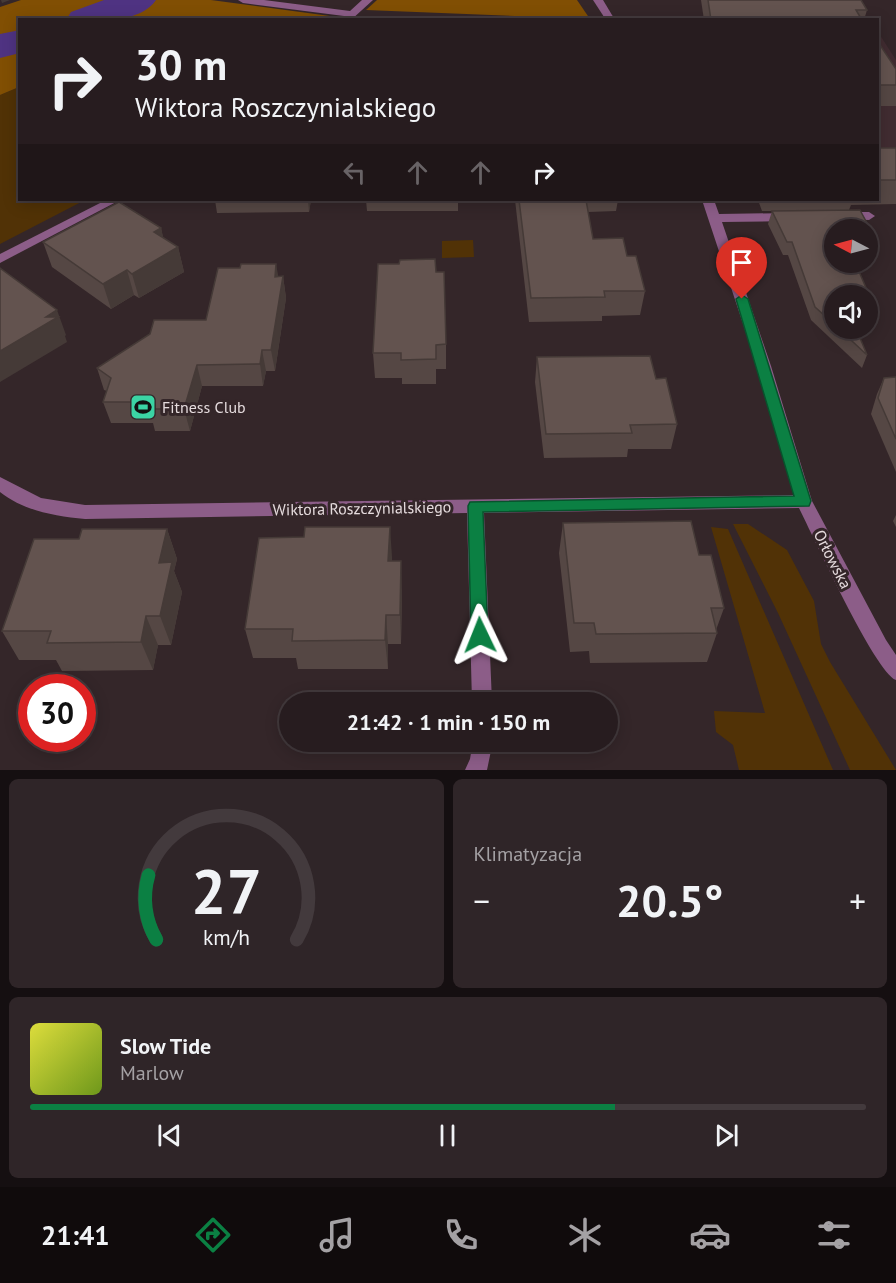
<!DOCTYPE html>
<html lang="pl">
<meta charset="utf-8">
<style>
:root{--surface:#271c1f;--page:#2f2528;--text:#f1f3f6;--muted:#a4a1a4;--line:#433a3d;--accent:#0b8043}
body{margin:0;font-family:"PT Sans",sans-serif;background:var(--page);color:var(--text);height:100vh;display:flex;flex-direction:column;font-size:22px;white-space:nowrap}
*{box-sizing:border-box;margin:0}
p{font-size:20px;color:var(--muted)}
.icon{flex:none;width:33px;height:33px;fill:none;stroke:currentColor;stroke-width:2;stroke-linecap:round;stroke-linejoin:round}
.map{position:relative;height:770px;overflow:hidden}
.drawer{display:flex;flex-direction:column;gap:9px;padding:9px;background:#150f11;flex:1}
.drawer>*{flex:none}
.guide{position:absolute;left:18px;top:18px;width:861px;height:183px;border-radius:0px;box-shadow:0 3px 15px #0003,0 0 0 2px var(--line);background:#271c1f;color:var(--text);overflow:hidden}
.needle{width:39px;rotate:276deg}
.controls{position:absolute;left:824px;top:219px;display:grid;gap:12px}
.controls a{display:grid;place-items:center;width:54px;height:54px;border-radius:50%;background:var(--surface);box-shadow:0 3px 15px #0003,0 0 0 2px var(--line);font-size:30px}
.speed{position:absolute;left:18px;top:674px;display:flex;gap:12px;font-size:30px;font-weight:700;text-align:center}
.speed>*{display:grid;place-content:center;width:78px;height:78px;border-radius:50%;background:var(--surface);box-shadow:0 3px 15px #0003,0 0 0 2px var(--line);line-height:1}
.speed .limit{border:9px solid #d22;background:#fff;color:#111}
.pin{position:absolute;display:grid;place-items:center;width:51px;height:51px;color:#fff;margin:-62px -26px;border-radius:50% 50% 50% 0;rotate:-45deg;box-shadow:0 0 6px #0007}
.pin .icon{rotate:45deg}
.me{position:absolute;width:66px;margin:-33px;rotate:358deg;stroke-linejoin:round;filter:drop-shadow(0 0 4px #0008)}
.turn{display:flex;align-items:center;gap:21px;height:126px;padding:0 18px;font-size:27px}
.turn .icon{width:78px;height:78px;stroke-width:2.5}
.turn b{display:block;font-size:42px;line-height:51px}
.lanes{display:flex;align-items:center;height:57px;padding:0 18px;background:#0003;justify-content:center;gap:30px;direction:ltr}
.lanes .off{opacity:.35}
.big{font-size:45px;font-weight:600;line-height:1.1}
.drawer .card{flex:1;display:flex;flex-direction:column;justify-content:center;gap:9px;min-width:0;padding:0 21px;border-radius:9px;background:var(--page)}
.drawer .dial{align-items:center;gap:0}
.dial svg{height:156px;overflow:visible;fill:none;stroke:var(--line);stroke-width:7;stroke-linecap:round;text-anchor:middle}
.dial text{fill:var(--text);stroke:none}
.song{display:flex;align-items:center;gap:18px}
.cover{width:72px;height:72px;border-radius:9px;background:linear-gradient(135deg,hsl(60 70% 55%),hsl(80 70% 35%))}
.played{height:6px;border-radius:3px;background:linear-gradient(90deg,var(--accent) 70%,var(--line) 70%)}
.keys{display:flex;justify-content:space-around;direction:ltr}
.heat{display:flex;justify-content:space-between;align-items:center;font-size:33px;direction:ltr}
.drawer .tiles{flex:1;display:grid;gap:9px;grid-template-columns:1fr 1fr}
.card:last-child{grid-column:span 2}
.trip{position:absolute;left:279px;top:692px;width:339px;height:60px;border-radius:30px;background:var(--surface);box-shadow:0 3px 15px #0003,0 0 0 2px var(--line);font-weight:600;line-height:60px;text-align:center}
.tab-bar{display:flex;height:96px;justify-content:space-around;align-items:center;background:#100b0c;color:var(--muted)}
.tab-bar .icon{width:42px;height:42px}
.tab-bar .on{color:var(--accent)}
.tab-bar b{font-size:27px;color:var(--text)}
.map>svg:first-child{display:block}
.built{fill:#412c31}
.green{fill:#513206}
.forest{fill:#814f03}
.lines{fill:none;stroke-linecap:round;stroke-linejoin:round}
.river{fill:#4f3382;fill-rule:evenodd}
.minor{fill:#8c5d88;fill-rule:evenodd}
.wall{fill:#554744}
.shaded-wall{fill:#453a37}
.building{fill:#63534f;stroke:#453a37;stroke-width:1.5}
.route{fill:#0b8043;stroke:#07532c;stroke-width:1.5}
.labels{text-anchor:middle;stroke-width:6;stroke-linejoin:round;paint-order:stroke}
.poi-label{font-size:16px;fill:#e5dbdd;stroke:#342629;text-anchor:start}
.street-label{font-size:16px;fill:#e5dbdd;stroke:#342629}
</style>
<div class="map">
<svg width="896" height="770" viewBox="0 0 896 770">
<rect width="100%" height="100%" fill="#342629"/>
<polygon class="built" points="878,32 896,60 896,165 878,165"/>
<g class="green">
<polygon points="19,87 20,200 85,200 0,244 0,95"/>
<polygon points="473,240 474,257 442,258 442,241"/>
<polygon points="733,524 748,524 787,550 814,601 821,644 830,662 896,770 850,770 778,613"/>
<polygon points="711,527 728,529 833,770 739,770 733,745 716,732 714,711 765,713"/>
</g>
<g class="forest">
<path d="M21,0H211L330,16L326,20C285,20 244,11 204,20H20L19,87L0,95V7Z"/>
<polygon points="377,0 577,0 590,19 366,10"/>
</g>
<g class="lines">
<g class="river">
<path d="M104,0H156C139,25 93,20 66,20L71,12Z"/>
<polygon points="20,30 20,53 0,58 0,34"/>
</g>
<g class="minor">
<polygon points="238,0 264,0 350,11 362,0 373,0 351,20 341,20 344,16 243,3"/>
<polygon points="593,0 603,0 615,20 606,20"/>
<polygon points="106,200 120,200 0,263 0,254"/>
<path d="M702,200H714L719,214L790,213L796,217L790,221L722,222L771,366L812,501L886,640L896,655V680C875,672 813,536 799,508L484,513L492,702H472L467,513L85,519C55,516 24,511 0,492V477L41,498L85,505L794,495L757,366Z"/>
<polygon points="844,212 869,212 875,216 869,220 840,219 838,216"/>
<polygon points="473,741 493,741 487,770 465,770 470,759"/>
</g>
</g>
<g class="wall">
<polygon points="701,0 861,0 867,10 864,20 704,20"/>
<polygon points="878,42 896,69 896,106 878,106"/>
<polygon points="878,148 896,148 896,204 851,205 849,210 860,210 876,240 871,253 867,253 867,230 834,230 834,262 855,262 869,295 867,302 867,296 834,296 834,328 861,328 860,331 857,331 867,355 862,368 811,320 788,255 783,255 768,224 772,211 762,211 758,200 878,200"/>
<polygon points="215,200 311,200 309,212 217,213"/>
<polygon points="366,200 458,200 458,211 367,211"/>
<polygon points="515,200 618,200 616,211 588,212 593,239 627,256 645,291 640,315 602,316 602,321 529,322"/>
<polygon points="161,228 163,238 178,247 184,272 139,298 134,295 111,309 52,267 43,242"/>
<polygon points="436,272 446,344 446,369 436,369 436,384 402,384 402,378 375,378 373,353"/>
<polygon points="278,276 283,276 286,298 275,371 266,371 263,386 202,386 190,431 155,431 153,423 111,423 103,402 107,391 104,390 97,368 206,320"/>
<polygon points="537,357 656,379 677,424 671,449 628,449 627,457 544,458 535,382"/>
<polygon points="896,377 896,472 871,414 877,394 884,378"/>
<polygon points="896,515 896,527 893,521"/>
<polygon points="563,523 699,555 724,608 716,630 717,633 707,662 590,663 589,651 570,652 559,553"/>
<polygon points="167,529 177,559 174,571 182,592 171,645 158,645 153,670 62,671 56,660 19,660 2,631 79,539"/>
<polygon points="392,557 392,561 402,591 401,644 388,644 388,669 298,669 296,658 253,658 245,629"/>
</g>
<g class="shaded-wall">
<polygon points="1,0 10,0 2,3"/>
<polygon points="308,200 311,200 309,212"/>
<polygon points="161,228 167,253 154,232"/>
<polygon points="178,247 184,272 139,298 132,274"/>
<polygon points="276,264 280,285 275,277"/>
<polygon points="127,270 134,295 111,309 103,284"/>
<polygon points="283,276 286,298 275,371 271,350"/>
<polygon points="57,310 66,335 65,336 67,342 0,382 0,351 46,317"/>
<polygon points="262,350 266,371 263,386 260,364"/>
<polygon points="197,365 202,386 190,431 184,409"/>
<polygon points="390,527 392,557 391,591 388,561"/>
<polygon points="167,529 177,559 174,571 182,592 171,645 160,616 159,563"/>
<polygon points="401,561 402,591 401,644 400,615"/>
<polygon points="386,615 388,644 388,669 385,640"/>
<polygon points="146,616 158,645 153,670 141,642"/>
</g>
<g class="building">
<polygon points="708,0 861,0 867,10 856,10 862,20 711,20"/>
<polygon points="878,42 896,69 896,85 878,85"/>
<rect x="878" y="148" width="18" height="32"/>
<polygon points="519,200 586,200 593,239 623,238 627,256 636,256 645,291 604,291 605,297 531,298"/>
<polygon points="119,202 161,228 154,232 178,247 132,274 127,270 103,284 43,242"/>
<polygon points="860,210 876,240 867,240 867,230 834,230 834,262 855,262 869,295 855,294 855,296 834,296 834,324 815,307 792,242 787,242 772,211"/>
<polygon points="435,259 436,272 444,272 446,344 436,345 436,359 401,360 401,353 373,353 378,264 399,264 400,260"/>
<polygon points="241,264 276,264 275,277 283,276 271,350 262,350 260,364 197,365 184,409 148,409 151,402 103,402 111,378 97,368 150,334 154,320 206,320 218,268 240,268"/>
<polygon points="0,268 57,310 46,317 58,317 0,351"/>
<polygon points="838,328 856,328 867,355"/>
<polygon points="650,356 656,379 666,378 677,424 630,425 632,433 546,434 537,357"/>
<polygon points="896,377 896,439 878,398 884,378"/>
<polygon points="691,521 699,555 711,555 724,608 711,608 717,633 596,634 594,623 574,623 563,523"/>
<polygon points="305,527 390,527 388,561 401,561 400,615 386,615 385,640 292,641 293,629 245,629 259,538 304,537"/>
<polygon points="82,529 167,529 159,563 172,562 160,616 146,616 141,642 47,643 51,631 2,631 34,539 79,539"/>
</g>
<polygon class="route" points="742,295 748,299 811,501 809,506 483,512 488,635 486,640 480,642 474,640 471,635 468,506 470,502 794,496 736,299"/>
<defs>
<g id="stadium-square" transform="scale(1.35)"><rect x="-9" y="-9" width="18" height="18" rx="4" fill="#3bd4a4" stroke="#342629"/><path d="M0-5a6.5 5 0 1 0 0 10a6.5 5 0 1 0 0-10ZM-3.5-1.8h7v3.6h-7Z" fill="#111"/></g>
</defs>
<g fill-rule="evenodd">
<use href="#stadium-square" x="143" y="407"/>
</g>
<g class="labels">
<g class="poi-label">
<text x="162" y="413">Fitness Club</text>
</g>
<g class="street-label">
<text transform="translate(362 508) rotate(-1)" y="6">Wiktora Roszczynialskiego</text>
<text transform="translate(833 559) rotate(63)" y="6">Orłowska</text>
</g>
</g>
</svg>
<div class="controls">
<a><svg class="needle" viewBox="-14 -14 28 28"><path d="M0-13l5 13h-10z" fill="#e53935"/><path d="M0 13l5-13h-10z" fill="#a4a1a4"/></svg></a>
<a><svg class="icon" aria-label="sound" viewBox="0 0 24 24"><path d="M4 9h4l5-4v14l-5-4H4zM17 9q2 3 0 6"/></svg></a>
</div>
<div class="speed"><div class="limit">30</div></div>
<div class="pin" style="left:742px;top:299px;background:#d93025"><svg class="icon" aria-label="arrive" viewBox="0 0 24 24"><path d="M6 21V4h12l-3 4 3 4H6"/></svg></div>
<svg class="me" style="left:480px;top:635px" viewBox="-20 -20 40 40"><path d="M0-17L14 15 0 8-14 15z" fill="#0b8043" stroke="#fff" stroke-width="4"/></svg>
<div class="trip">21:42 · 1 min · 150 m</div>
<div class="guide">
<div class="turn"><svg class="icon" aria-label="right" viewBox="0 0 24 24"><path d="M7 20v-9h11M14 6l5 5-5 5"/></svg><div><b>30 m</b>Wiktora Roszczynialskiego</div></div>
<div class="lanes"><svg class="icon off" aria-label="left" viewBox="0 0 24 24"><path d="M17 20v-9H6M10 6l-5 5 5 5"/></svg><svg class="icon off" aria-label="ahead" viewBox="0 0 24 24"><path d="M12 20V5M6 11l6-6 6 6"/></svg><svg class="icon off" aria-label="ahead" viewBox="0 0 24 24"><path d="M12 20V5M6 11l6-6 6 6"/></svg><svg class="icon" aria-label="right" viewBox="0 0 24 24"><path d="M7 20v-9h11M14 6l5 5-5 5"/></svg></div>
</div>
</div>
<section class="drawer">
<div class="tiles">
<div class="card dial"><svg viewBox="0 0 100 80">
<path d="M14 69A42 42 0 1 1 86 69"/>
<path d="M14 69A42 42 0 0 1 10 36" stroke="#0b8043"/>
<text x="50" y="56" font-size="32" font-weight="700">27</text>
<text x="50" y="72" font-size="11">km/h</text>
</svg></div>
<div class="card"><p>Klimatyzacja</p>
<div class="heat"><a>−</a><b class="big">20.5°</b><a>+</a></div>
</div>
<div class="card">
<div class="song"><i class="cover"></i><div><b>Slow Tide</b><p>Marlow</p></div></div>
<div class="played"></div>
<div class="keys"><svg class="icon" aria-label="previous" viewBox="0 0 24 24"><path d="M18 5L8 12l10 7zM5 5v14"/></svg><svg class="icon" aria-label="pause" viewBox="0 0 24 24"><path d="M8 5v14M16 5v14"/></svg><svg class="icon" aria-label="next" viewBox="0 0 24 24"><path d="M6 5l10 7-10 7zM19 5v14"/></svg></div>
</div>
</div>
</section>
<nav class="tab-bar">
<b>21:41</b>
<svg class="icon on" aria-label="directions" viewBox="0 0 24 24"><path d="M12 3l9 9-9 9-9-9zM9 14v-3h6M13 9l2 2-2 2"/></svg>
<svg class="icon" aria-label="music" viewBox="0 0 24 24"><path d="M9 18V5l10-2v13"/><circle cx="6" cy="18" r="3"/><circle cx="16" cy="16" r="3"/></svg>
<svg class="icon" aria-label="phone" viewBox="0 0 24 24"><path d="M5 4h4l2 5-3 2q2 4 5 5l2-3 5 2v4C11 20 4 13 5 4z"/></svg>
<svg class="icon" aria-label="climate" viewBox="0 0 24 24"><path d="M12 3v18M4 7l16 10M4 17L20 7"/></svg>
<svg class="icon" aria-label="car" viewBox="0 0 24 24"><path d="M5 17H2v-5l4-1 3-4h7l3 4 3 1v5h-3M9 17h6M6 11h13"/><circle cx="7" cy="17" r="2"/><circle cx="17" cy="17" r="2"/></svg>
<svg class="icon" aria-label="filters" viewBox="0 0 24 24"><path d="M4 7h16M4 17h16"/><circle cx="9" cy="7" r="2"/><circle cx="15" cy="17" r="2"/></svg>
</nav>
